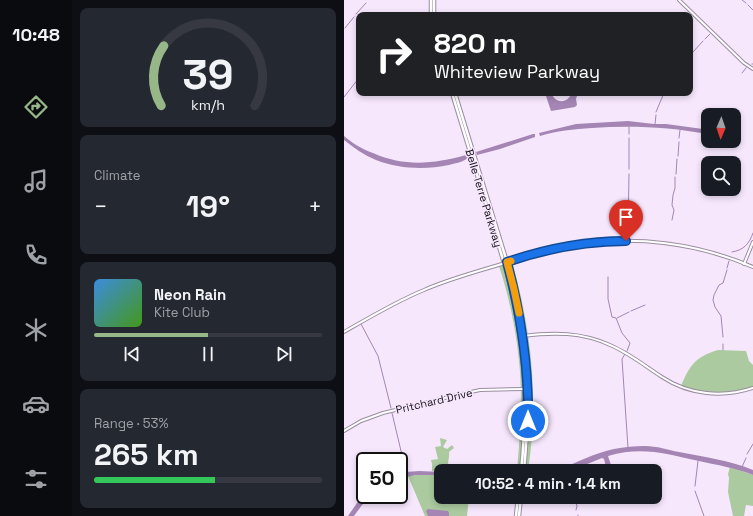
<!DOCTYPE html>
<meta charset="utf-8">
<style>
:root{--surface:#171b24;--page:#242831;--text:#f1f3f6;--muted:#9ea1a6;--line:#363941;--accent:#97b789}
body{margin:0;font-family:"Space Grotesk",sans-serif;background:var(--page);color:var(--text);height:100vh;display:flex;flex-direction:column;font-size:15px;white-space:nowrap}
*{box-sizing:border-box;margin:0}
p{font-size:13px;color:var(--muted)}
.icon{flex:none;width:22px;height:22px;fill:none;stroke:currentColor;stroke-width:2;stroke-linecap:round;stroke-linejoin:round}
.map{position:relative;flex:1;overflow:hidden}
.drawer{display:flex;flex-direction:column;gap:8px;padding:8px;background:#0d0f14;width:272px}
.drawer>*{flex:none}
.guide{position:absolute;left:12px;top:12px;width:337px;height:84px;border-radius:8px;box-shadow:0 2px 6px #0003;background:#202124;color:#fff;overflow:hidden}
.needle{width:26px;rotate:182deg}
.buttons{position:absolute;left:357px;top:108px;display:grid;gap:8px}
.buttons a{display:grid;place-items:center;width:40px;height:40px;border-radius:8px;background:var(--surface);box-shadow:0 2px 6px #0003;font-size:20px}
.speed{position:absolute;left:12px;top:452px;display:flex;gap:8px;font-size:20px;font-weight:700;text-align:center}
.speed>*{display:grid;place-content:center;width:52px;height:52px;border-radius:50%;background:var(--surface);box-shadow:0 2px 6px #0003;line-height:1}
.speed .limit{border:2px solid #111;border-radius:6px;background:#fff;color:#111}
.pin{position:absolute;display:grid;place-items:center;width:34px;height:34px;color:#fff;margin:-41px -17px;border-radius:50% 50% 50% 0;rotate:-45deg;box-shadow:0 0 4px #0007}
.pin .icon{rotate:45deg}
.me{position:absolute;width:44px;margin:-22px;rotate:0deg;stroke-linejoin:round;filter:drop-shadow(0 0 3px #0008)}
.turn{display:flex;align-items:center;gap:14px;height:84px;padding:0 12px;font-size:18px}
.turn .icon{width:52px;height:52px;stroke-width:2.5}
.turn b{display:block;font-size:28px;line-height:34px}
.big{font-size:30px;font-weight:800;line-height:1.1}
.drawer .tile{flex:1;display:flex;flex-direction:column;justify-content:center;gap:6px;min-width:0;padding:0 14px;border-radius:8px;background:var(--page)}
.drawer .dial{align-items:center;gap:0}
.dial svg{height:104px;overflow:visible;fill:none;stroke:var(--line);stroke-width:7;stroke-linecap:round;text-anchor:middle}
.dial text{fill:var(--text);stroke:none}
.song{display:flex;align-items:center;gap:12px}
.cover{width:48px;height:48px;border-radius:6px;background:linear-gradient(135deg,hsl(210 70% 55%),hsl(100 70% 35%))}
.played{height:4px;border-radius:2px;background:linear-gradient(90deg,var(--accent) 50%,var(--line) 50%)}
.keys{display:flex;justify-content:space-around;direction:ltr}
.heat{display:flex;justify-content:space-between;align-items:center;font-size:22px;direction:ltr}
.charge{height:6px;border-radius:3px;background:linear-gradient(90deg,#34c759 53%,var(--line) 0)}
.trip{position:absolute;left:90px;top:464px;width:228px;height:40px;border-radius:8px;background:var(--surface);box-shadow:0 2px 6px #0003;font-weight:800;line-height:40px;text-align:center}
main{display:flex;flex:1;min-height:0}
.tabs{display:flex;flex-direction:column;width:72px;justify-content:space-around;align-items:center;background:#090b0e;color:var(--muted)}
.tabs .icon{width:28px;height:28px}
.tabs .active{color:var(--accent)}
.tabs b{font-size:18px;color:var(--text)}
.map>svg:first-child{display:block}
.green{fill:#abcaa0}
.water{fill:#a485b4}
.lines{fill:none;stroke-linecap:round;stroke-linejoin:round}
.stream{stroke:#a485b4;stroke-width:1}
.tertiary-casing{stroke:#9a8da1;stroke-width:4}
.secondary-casing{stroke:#9a8da1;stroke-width:4.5}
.tertiary{stroke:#fff;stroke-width:2}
.secondary{stroke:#fff;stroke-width:2.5}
.route-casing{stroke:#114b97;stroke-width:10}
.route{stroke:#1a73e8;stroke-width:7}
.slow{stroke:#f59e0b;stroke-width:7}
.labels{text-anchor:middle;stroke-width:3;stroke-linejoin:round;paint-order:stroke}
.street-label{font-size:11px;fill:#171219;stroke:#f6e7fd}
</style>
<main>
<nav class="tabs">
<b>10:48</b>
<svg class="icon active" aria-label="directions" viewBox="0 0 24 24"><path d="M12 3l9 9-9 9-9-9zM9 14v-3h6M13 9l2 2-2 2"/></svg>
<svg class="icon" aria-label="music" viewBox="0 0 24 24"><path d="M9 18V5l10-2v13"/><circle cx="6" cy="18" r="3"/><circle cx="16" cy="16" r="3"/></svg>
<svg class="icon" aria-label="phone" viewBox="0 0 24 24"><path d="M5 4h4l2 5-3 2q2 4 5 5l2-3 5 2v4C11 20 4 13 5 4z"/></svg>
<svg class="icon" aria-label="climate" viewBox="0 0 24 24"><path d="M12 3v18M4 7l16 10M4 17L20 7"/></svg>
<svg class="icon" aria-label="car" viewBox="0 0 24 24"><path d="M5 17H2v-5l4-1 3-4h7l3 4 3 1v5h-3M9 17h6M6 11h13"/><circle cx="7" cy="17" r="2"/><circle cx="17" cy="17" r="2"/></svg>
<svg class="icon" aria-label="filters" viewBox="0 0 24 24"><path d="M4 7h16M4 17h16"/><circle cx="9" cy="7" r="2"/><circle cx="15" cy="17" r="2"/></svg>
</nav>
<section class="drawer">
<div class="tile dial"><svg viewBox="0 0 100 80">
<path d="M14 69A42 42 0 1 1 86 69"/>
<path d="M14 69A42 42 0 0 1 16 23" stroke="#97b789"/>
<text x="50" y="56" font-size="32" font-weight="700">39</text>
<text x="50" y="72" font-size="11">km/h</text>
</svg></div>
<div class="tile"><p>Climate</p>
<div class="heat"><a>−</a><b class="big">19°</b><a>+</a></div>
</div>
<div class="tile">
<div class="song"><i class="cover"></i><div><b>Neon Rain</b><p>Kite Club</p></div></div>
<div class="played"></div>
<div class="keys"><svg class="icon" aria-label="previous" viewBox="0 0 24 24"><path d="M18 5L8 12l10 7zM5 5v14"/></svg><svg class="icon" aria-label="pause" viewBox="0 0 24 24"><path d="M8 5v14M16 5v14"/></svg><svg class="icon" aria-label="next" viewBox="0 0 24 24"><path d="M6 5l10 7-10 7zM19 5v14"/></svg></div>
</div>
<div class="tile"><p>Range · 53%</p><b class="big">265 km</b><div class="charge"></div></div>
</section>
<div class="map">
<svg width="409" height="516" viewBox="0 0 409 516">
<rect width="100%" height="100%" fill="#f6e7fd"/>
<g class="green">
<path d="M168,262C182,310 190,360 189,410C189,430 187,451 184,471H180L184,436L183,362L171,287L165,265L166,263Z"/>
<path d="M158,265L160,267L166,287L176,339L180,396L179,437L176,471H173C176,435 179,397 175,361C172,329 165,297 155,266Z"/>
<path d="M374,350L402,351L405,361L409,365V387C381,395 365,394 337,386C346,365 351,357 374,350Z"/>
<path d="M96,438L103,440L99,447L103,449L108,445L110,448L105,452C106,461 101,463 108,471H97V472L88,471V464L87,460L94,459L91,447L97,446Z"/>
<polygon points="386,467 409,475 409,506 402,505 400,516 389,516 384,492 385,478 384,474"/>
<polygon points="71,475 97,475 97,497 125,497 123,516 81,516 64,476"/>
</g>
<g class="water">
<path d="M201,93H207C212,104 223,104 228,93H234L232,99L233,105L231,107L207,111Z"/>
<path d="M284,121L310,124H322L359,129L364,130V134C326,127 286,125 248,128C230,129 212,131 196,136L195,133L232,124Z"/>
<polygon points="189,134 191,134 191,137 156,149 133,155 132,152"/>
<path d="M0,136C8,143 18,149 29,153C61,167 89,164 122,155L125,156V157C120,162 112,163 105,165C81,170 55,169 32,160C20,155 10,148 0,140Z"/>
<path d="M301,446C313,446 324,450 335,452C360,457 385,460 409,470V475C392,468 373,465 355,461C321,454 299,446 264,456L269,471H263L260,459L258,458L226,471H213C231,463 251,453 270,449C280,447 291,446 301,446Z"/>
<polygon points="75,471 97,472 97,475 71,475 55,479 55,474 62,472"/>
<polygon points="21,495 28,495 18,505 10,516 4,516 13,503"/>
<polygon points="84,509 104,511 105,513 105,516 84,516 82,511"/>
</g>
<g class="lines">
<g class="stream">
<polyline points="398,0 402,3"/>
<polyline points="404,5 409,10"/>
<polyline points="12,14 22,3"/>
<polyline points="1,28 10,17"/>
<polyline points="361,39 366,34"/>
<polyline points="349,52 359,41"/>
<polyline points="346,54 347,54"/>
<polyline points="408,64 409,64"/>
<polyline points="398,73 402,68"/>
<polyline points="0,97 15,78"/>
<polyline points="312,112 320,93"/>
<polyline points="311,124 312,115"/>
<polyline points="285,134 285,127"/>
<polyline points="335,138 336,130"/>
<polyline points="334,156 335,142"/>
<polyline points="285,169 285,138"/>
<polyline points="332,174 333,159"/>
<polyline points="328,220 330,210 328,205 329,195 331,188 331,177"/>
<polyline points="284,232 285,174"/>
<path d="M388,252C400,250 405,244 409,233"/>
<polyline points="383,268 385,261"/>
<polyline points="264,277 264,299 268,317 272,318 278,333 286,343 283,351"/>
<polyline points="287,311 301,305"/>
<polyline points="273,318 285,312"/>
<polyline points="17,324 34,356 47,408"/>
<polyline points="379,337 377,316 371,307 369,300 370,295 375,285 379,283 383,270"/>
<polyline points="379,344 379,350"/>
<polyline points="281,354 278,359 284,448"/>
<polyline points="48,413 62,472"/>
<polyline points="403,454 409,444"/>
<polyline points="398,467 402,458"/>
<polyline points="351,486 354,461"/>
<polyline points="351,491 360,516"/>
<polyline points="230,497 233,506 232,510"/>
<polyline points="234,515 234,516"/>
</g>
<g class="tertiary-casing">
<g id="tertiary">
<polyline points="335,0 400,63 409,69"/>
<polyline points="400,264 409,242"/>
<path d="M0,332C26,317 53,301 80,290C107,278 136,271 164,262C186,255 208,249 231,245C291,235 353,243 409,267"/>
<path d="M179,336C209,332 238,332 266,345C285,353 301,366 318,377C345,395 379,398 409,388"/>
<polyline points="0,431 17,421 39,413 109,396 136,390 180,389"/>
</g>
</g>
<g class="secondary-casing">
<g id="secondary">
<polyline points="87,15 87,0"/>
<polyline points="90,15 90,0"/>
<path d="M108,93L160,263C180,335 185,397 177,471"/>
<path d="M111,93L163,262C173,298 180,333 183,370C185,404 183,438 180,471"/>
<polyline points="172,516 174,497"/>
<polyline points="175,516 177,497"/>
</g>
</g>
<use href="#tertiary" class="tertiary"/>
<use href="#secondary" class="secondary"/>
</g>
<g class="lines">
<g class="route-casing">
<path id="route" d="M184,421C185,366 177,315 163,262C201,249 241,241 282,241"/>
</g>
<use href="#route" class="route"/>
<polyline class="slow" points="167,261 163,262 170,289 175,313"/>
</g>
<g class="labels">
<g class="street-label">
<text transform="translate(140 198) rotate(73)" y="4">Belle Terre Parkway</text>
<text transform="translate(90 401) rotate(-13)" y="4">Pritchard Drive</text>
</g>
</g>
</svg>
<div class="buttons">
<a><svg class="needle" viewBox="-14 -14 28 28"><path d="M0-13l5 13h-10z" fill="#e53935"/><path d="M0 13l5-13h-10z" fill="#9ea1a6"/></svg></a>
<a><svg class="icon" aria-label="search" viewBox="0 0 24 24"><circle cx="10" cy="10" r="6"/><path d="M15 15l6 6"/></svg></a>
</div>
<div class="speed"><div class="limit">50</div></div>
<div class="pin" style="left:282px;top:241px;background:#d93025"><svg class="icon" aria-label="arrive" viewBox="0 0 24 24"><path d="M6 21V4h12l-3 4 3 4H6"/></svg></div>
<svg class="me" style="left:184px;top:421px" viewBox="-20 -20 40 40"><circle r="17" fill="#1a73e8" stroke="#fff" stroke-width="3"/><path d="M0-11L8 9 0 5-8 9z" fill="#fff"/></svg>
<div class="trip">10:52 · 4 min · 1.4 km</div>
<div class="guide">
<div class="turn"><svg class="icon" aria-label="right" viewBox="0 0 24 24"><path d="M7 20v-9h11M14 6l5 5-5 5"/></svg><div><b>820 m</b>Whiteview Parkway</div></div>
</div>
</div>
</main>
